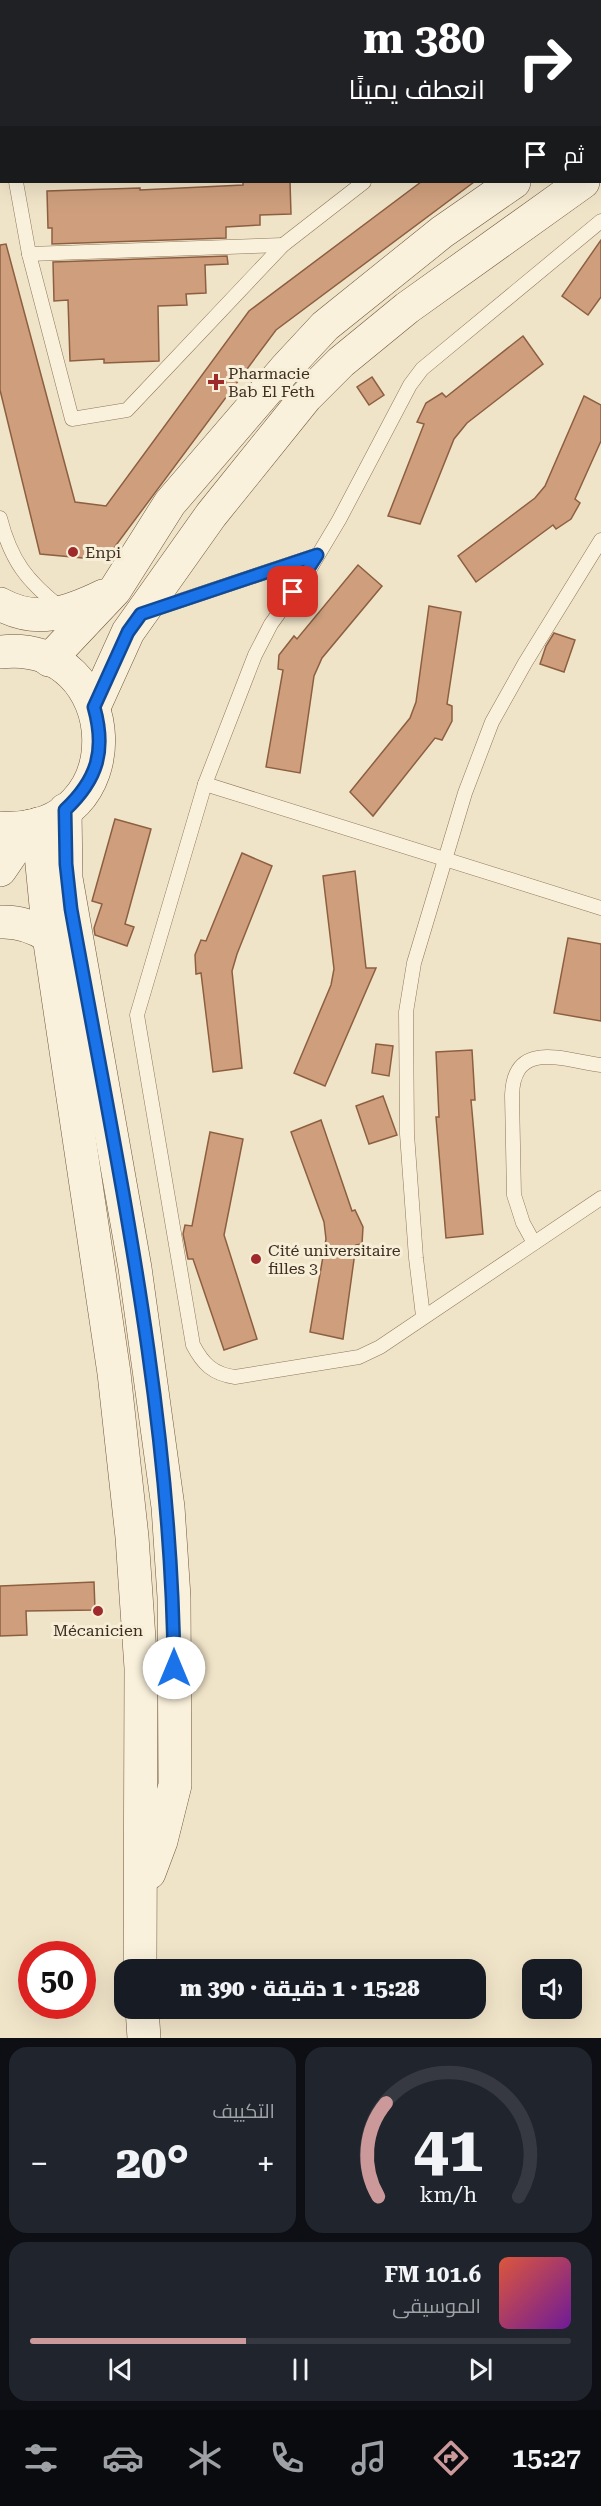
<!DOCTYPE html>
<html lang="ar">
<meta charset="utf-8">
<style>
:root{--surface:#171b24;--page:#20242c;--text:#f1f3f6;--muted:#9ea1a6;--line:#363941;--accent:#cc999b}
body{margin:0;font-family:"Roboto Serif",Cairo,serif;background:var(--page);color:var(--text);direction:rtl;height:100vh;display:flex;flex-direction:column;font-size:22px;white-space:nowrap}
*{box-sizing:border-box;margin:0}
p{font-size:20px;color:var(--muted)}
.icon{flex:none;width:33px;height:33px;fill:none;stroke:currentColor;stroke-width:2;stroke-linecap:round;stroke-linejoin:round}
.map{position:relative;height:2038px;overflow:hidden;direction:ltr}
.side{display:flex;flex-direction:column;gap:9px;padding:9px;background:#0d0f14;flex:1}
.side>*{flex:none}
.banner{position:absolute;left:0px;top:0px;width:602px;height:183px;box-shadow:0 6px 24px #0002;direction:rtl;background:#202124;color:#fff;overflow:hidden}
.fabs{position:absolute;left:522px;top:1959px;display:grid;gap:12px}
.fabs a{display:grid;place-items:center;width:60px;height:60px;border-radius:12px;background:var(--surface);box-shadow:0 6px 24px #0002;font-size:30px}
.speed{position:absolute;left:18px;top:1941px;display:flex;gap:12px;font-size:30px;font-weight:700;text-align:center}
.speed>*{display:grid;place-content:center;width:78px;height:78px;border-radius:50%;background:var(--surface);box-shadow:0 6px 24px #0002;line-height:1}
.speed .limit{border:9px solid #d22;background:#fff;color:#111}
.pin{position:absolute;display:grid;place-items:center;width:51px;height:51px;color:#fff;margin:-26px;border-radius:12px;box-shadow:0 3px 9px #0006}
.me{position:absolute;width:66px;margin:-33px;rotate:0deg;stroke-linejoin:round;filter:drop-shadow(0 0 4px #0008)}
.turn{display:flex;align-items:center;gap:21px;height:126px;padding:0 18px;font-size:27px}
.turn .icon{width:78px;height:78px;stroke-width:2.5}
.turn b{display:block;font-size:42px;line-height:51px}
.then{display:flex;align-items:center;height:57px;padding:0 18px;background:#0003;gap:12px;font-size:22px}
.big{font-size:45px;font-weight:800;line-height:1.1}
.side .tile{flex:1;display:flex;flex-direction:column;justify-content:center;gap:9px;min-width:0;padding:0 21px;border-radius:18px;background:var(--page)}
.side .dial{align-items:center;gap:0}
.dial svg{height:156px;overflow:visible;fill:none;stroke:var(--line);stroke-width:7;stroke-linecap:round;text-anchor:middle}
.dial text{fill:var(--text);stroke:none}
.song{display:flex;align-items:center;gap:18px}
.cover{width:72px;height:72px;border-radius:9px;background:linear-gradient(135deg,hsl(10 70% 55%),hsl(280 70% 35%))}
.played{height:6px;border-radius:3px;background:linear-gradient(90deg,var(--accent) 40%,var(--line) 40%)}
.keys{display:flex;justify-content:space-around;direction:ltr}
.heat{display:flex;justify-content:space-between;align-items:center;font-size:33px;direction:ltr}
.side .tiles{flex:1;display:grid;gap:9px;grid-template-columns:1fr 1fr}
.tile:last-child{grid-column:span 2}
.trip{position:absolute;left:114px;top:1959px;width:372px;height:60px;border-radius:18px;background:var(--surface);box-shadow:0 6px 24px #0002;font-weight:800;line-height:60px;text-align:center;direction:rtl}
.menu{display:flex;height:96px;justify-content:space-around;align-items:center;background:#090b0e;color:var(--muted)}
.menu .icon{width:42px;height:42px}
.menu .on{color:var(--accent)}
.menu b{font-size:27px;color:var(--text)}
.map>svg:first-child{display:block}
.building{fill:#cf9f7d;stroke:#8d5f41;stroke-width:1.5}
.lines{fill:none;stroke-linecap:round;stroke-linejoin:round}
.service-casing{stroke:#8d765c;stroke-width:15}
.minor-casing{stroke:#8d765c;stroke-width:28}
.secondary-casing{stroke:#6f573f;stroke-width:34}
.service{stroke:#faf1dc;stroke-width:14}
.minor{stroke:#faf1dc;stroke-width:27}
.secondary{stroke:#faf1dc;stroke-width:33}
.route-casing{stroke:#114b97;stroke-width:15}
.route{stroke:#1a73e8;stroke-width:10}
.poi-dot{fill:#9e2a2b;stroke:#f7eed8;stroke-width:2}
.labels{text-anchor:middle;stroke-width:6;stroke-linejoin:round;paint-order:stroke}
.poi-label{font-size:16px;fill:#3d2e20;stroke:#f7eed8;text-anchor:start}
</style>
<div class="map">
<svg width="601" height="2038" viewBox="0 0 601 2038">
<rect width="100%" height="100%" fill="#f0e4c8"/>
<g class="building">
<polygon points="243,182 290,182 291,214 260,215 260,225 226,227 226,238 52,244 52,228 48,228 47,191 140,188 140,190 243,185"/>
<polygon points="421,182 474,182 276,330 105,560 40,554 0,390 0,245 6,244 75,502 106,506 249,311"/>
<polygon points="601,240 601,297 588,315 562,296"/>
<polygon points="227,256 228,264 205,265 206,293 186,294 187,305 158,306 159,361 104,363 104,359 70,361 68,300 54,301 53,262"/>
<polygon points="523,336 543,364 467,423 454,439 420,524 388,516 424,424 417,422 426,403 442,393 446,397"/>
<polygon points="372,377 384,395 369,405 357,387"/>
<polygon points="584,396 601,405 601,441 575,499 580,503 571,519 556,529 553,525 476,582 458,556 535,498 545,486"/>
<polygon points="358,565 382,586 322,658 314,676 300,773 266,767 283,670 278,669 279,655 294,636 297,639"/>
<polygon points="429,606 461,612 447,704 452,706 452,721 442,740 435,738 373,816 350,792 410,718 416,702"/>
<polygon points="554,633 575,640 564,672 540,664 546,646"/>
<polygon points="115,819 151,829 125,924 134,927 127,946 95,935 94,928 102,904 92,901"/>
<polygon points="242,853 272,866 237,954 232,971 242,1068 213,1072 201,973 196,974 195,955 201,940 206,941"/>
<polygon points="355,871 366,968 376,968 325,1086 294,1073 331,985 334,969 323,876"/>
<polygon points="568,938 601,944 601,1021 554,1013"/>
<polygon points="376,1044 393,1046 389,1076 372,1073"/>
<polygon points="472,1050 475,1100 471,1100 483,1234 446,1238 436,1117 439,1117 436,1052"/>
<polygon points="383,1096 397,1135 369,1144 356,1106"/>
<polygon points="321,1120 352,1211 355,1210 363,1227 362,1244 356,1245 343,1339 310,1332 326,1239 324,1222 291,1132"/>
<polygon points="210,1132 243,1139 224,1235 257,1339 224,1350 193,1259 188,1259 183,1234 185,1225 192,1226"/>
<polygon points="94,1582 95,1610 26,1611 27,1635 0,1636 0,1586"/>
</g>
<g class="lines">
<g class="service-casing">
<g id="service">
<polyline points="0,61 2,72"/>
<polyline points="16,182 29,254 72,419 127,410 283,245 364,182"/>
<path d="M601,221L422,369L410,385L339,520L305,577L271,624L255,655L205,784L137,1015L193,1345C203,1364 213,1374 235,1377L359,1357L380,1347L601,1198"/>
<polyline points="29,254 283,245"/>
<path d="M0,518C11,561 27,581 61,608"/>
<polyline points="152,610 317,555"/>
<polyline points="205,784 601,908"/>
<path d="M534,1243L523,1223L514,1195L512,1095C514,1039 563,1060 601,1065"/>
<polyline points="423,1316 416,1258 407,1134 406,1012 414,963 465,793 492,722 525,663 601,540"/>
</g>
</g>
<g class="minor-casing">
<g id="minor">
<polyline points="593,2 600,0"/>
<polyline points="0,27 2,27"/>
</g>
</g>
<g class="secondary-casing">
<g id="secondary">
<polyline points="600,121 601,121"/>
<path d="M0,604C36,624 68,613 103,596"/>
<path d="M0,652C126,637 137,837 0,828"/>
<polyline points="49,660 115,590 170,503 286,368 325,326 442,232 514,182"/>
<polyline points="94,707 128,632 211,515 306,397 341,362 407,308 583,182"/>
<polyline points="65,810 66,878 135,1268 168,1507 174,1597 175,1785 161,1841 149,1873"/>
<polyline points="38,824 49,936 114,1373 132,1537 141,1668 140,1970"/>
<polyline points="0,870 30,826"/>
<path d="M0,922C18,921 33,926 49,936"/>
<polyline points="142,2008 144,2038"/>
</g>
</g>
<use href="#service" class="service"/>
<use href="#minor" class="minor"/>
<use href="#secondary" class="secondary"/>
</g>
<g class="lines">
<g class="route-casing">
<path id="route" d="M174,1668C172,1412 116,1160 71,909L66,864L65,810C98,779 106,750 94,707L128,632L141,614L317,555L293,592"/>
</g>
<use href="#route" class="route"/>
</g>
<g class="poi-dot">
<path d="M213 373h6v6h6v6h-6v6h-6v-6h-6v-6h6z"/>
<circle cx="73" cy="552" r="6"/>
<circle cx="256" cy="1259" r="6"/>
<circle cx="98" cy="1611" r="6"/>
</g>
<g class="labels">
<g class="poi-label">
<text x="228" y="379">Pharmacie<tspan x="228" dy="18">Bab El Feth</tspan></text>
<text x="85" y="558">Enpi</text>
<text x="268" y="1256">Cité universitaire<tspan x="268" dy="18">filles 3</tspan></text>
<text x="98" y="1636" text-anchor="middle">Mécanicien</text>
</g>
</g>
</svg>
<div class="fabs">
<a><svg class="icon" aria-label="sound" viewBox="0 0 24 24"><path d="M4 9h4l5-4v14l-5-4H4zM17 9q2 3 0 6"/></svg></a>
</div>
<div class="speed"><div class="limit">50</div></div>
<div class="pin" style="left:293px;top:592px;background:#d93025"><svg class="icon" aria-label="arrive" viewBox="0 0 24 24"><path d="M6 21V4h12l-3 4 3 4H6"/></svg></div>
<svg class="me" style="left:174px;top:1668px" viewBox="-20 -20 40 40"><circle r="19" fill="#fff"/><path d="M0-13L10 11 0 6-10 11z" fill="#1a73e8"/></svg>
<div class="trip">15:28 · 1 دقيقة · 390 m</div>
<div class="banner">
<div class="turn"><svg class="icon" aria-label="right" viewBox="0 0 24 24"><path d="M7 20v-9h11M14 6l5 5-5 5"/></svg><div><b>380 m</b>انعطف يمينًا</div></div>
<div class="then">ثم<svg class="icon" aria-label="arrive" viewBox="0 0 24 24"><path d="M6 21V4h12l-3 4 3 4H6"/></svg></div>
</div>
</div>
<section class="side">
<div class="tiles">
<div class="tile dial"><svg viewBox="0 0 100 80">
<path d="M14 69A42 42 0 1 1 86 69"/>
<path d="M14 69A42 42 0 0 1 18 21" stroke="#cc999b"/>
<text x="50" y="56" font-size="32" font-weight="700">41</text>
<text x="50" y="72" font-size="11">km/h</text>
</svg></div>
<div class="tile"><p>التكييف</p>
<div class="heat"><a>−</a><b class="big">20°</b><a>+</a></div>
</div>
<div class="tile">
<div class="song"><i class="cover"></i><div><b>101.6 FM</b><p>الموسيقى</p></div></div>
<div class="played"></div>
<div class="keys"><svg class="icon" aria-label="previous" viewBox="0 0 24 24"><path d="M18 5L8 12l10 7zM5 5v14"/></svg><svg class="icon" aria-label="pause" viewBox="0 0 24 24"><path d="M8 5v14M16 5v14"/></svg><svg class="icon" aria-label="next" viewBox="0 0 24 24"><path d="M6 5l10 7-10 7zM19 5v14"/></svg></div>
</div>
</div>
</section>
<nav class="menu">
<b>15:27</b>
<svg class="icon on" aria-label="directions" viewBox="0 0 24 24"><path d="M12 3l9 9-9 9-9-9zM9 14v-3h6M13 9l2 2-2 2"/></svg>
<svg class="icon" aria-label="music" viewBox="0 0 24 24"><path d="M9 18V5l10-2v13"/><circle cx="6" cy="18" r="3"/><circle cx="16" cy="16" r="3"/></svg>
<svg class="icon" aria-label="phone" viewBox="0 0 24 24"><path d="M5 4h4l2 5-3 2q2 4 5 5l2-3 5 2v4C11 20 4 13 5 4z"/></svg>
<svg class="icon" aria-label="climate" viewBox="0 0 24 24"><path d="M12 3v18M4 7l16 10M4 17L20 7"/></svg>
<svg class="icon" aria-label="car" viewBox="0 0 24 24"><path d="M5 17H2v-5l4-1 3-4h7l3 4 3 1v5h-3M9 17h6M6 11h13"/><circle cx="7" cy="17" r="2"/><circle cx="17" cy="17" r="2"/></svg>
<svg class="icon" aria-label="filters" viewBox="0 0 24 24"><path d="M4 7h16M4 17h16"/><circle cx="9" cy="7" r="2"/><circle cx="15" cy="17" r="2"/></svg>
</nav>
